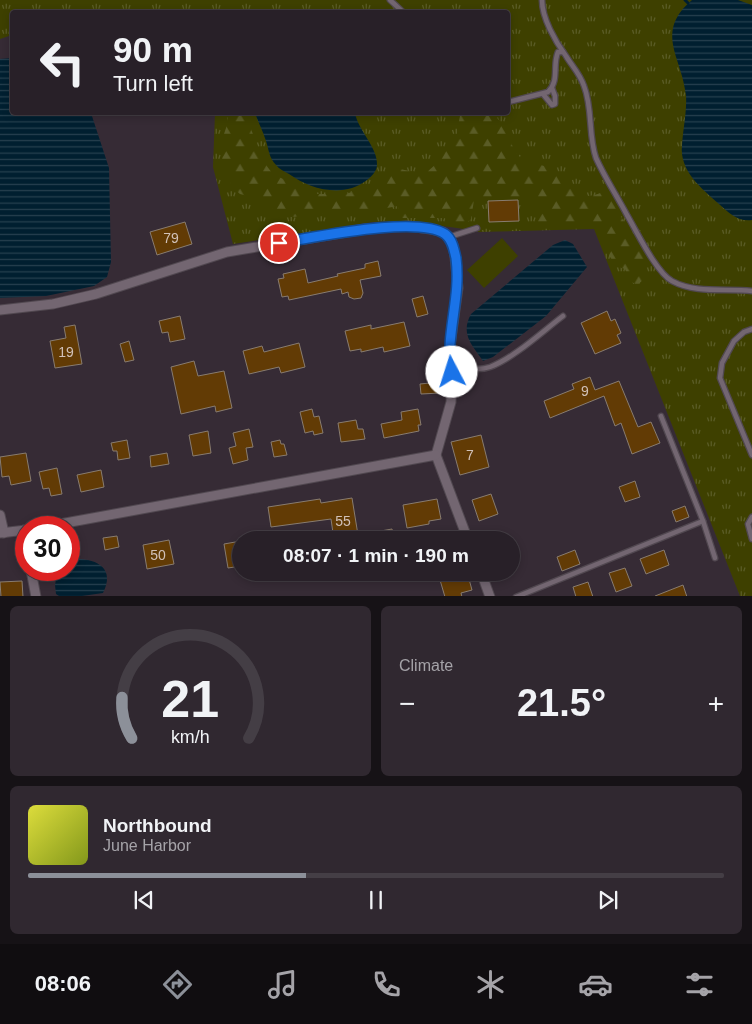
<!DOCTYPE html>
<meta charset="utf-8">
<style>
:root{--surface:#282028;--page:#302830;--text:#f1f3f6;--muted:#a5a3a8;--line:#443e45;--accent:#8c9099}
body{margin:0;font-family:Helvetica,sans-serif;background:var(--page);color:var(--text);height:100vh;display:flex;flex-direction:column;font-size:19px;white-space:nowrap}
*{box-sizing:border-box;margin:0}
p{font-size:16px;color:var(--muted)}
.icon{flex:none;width:28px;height:28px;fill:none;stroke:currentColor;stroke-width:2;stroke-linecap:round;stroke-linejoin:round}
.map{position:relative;height:596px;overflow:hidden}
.panel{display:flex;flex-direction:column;gap:10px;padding:10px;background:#161216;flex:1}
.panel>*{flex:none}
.top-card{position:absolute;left:10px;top:10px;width:500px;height:105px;border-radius:5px;box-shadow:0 2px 8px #0003,0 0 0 1px var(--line);background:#282028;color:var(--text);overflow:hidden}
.speed{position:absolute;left:15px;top:516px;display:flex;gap:10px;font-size:25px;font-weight:700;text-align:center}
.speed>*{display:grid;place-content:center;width:65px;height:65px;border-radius:50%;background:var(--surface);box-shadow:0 2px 8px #0003,0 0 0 1px var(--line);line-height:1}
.speed .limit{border:8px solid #d22;background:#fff;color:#111}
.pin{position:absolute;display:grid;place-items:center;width:42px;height:42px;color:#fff;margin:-21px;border:2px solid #fff;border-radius:50%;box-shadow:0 1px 5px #0007}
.me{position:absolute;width:55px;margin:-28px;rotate:355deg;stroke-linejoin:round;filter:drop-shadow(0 0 4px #0008)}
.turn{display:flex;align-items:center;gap:18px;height:105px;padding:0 20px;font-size:22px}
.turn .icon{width:65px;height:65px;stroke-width:2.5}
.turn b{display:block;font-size:35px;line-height:42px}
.big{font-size:38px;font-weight:700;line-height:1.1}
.panel .card{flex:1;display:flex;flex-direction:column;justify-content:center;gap:8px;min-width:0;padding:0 18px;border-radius:8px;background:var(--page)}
.panel .dial{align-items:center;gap:0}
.dial svg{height:130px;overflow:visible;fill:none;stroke:var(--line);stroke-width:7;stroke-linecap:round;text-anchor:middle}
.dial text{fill:var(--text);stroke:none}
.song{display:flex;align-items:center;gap:15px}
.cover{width:60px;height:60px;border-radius:8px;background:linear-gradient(135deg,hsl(60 70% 55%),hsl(70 70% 35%))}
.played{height:5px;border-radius:2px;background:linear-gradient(90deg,var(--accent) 40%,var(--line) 40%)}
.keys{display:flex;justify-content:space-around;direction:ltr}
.heat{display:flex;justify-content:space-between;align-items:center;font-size:28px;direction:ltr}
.panel .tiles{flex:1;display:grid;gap:10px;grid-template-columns:1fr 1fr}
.card:last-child{grid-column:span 2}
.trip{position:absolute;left:232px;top:531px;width:288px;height:50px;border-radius:25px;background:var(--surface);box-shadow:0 2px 8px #0003,0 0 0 1px var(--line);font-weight:700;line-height:50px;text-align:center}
.tabs{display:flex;height:80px;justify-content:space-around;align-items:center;background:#100d10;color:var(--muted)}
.tabs .icon{width:35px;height:35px}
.tabs .active{color:var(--accent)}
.tabs b{font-size:22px;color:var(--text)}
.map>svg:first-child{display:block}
.grass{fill:url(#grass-tufts)}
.forest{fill:url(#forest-firs)}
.garden{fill:#3e4000}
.water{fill:url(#water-rules)}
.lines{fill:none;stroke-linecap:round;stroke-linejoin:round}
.stream{stroke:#001f30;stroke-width:3}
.building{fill:#623b05;stroke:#887c70}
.service-casing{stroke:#514850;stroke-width:7}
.minor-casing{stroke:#514850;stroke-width:11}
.service{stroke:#736671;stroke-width:4.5}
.minor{stroke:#736671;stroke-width:9}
.route-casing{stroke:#114b97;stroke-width:12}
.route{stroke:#1a73e8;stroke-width:9}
.labels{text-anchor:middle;stroke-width:5;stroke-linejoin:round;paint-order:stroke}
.number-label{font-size:14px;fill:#d1c1b9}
</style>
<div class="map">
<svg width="752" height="597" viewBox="0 0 752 597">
<defs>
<pattern id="grass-tufts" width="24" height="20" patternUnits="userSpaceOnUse" patternTransform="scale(1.25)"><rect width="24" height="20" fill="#3e4000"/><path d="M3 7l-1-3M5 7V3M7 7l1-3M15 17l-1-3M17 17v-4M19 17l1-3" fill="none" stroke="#5a5c26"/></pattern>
<pattern id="forest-firs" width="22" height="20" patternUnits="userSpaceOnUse" patternTransform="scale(1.25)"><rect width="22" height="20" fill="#3e4000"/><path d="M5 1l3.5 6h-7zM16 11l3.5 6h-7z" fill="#5a5c26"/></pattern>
<pattern id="water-rules" width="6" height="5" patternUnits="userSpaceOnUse" patternTransform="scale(1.25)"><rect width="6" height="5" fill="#001f30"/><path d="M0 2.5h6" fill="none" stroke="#26404f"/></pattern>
</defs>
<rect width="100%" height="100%" fill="#362b35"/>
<polygon class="grass" points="0,0 752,0 752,596 740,596 594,229 478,232 477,226 464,229 407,221 373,222 233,244 213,167 215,113 508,112 508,12 12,12 12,35 0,39"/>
<path class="forest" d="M228,113H249V119L251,129L261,156L266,165L272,173L281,178L299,186L307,192L317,194H346L366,187L381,175L400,169L419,173L428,171L435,165L444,148L457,135L458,126L460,116C492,108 497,111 510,141C513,147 515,152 520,157C530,167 545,163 556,170C565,175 578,195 589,196C592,196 603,192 607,191L645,260C648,272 647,278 637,285L630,281L625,269C623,268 620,268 618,266C608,261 602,234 595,224L537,227L536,198L474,200L471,219L465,224H456L444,218H399L398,206L359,213H331L292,217L283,216L259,199L240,194L233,188L229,179L220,152L225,144L224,134L227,125Z"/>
<polygon class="garden" points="502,238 518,256 484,288 467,270"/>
<g class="water">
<path d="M692,0H738L752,5V220C738,222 729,213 719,204C702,189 679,171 682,145C683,128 687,112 686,95C682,57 654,32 692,0Z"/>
<polygon points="12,58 12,112 91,113 109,168 111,262 107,277 94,286 46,296 0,298 0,59"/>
<path d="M255,113H355C358,130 378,148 377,165C377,171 371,177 367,180C343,199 310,189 289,174C284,171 279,169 276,165C269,158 269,150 266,141C263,131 258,122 255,113Z"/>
<path d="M565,240L573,244L587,267L546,316L493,357L483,361C472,345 460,334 471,314L553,245Z"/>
<path d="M74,559C96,558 116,568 103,593L82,596H59L56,594L55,585L58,570H69V560Z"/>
</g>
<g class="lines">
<polyline class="stream" points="685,0 688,3"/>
</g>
<g class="building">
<polygon points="518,200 519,221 489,222 488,201"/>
<polygon points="185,222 192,244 157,255 150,232"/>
<polygon points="378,261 381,276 360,280 363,293 361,298 354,299 349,297 348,292 342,294 341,289 289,300 288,296 282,297 278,279 284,278 283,274 305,269 308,283 338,276 337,274 365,268 365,264"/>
<polygon points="423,296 428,314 417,317 412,299"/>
<polygon points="607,311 611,321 615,319 621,333 617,335 621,343 595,354 581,323"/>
<polygon points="180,316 185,339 170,342 168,332 162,333 159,321"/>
<polygon points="404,322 410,346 384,352 383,347 361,352 361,349 350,351 345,331 371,325 371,329"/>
<polygon points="75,325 82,364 55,368 50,341 66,338 64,327"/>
<polygon points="129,341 134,360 125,362 120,344"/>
<polygon points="299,343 305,367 281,373 279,367 249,374 243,351 262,346 264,352"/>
<polygon points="194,361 198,376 224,371 232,408 216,412 215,406 181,414 171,367"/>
<polygon points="590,377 595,390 619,381 638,427 651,422 660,443 632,454 621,423 615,426 604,396 550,418 544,401 574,389 572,384"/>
<polygon points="440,382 441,393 421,394 420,384"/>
<polygon points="312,409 314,417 319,416 323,433 314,435 313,431 305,433 300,412"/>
<polygon points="418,409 421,425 418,425 419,431 384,438 381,424 402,420 401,412"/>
<polygon points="356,420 358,429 363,429 365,439 341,442 338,423"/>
<polygon points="249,429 253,447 246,448 248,460 233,464 229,448 236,446 233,433"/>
<polygon points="208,431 211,453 193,456 189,435"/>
<polygon points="481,435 489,467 460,475 451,442"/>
<polygon points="127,440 130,458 118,460 117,451 113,451 111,443"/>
<polygon points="280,440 281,444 284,444 287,455 274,457 271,442"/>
<polygon points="26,453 31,481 11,485 9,476 2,477 0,457"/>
<polygon points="167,453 169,464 151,467 150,456"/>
<polygon points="57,468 62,494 51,496 49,488 43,489 39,472"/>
<polygon points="101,470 104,487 81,492 77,475"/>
<polygon points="635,481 640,497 625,502 619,487"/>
<polygon points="491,494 498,514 479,521 472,500"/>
<polygon points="352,498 358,535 392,529 394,540 334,540 331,519 271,527 268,507 320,499 321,503"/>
<polygon points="437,499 441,519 429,521 429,524 407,528 403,505"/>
<polygon points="685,506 689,517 676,522 672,511"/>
<polygon points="117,536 119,547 105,550 103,538"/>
<polygon points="169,540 174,564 147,569 143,545"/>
<polygon points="241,541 241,566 228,568 224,544"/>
<polygon points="575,550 580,564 562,571 557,557"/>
<polygon points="664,550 669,565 646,574 640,559"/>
<polygon points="625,568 632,586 616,592 609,573"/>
<polygon points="467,572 472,590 461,593 462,597 445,597 440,580"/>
<polygon points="22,581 23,597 1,597 0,582"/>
<polygon points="588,582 593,597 576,597 573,587"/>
<polygon points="683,585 687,597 655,597 655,596"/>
</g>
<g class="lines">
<g class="service-casing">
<g id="service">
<polyline points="390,0 403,12"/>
<path d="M542,0C542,18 555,41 566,56C572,66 580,74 584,86C593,109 588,135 596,158C605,178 617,196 627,215C637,232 656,272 672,281C696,294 726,288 752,291"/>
<polyline points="543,94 552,105 555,104 555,96 552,88"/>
<path d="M508,102L548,92C560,80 552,66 558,52H563"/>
<polyline points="449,237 477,228"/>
<polyline points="752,329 744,332 734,341 722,363 720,378 752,455"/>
<path d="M452,366C464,368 479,371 490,367C514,358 543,331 563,316"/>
<polyline points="752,517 748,524 752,539"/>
<polyline points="703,521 715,558"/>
<polyline points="516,597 703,521 661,416"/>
</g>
</g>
<g class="minor-casing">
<g id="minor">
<polyline points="0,310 53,304 96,294 227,252 365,229 408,226 430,229 443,232 449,237 453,245 455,257 458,288 450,346 452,372 451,402 436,455 468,540"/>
<polyline points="0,515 4,533"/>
<polyline points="38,528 436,455"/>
<polyline points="24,530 26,543"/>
<polyline points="0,533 26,530"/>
<polyline points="31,570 36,597"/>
<polyline points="481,572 490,597"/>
</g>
</g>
<use href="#service" class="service"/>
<use href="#minor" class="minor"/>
</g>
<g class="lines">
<g class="route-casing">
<path id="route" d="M279,243C313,238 417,215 445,234C452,239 454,249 456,258C460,289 452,314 450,345C450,354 451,363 452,372"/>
</g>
<use href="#route" class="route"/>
</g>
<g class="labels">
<g class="number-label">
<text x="171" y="243">79</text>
<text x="66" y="357">19</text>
<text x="585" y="396">9</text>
<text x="470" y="460">7</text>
<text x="343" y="526">55</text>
<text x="158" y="560">50</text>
</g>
</g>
</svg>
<div class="speed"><div class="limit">30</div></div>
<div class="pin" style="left:279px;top:243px;background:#d93025"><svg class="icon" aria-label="arrive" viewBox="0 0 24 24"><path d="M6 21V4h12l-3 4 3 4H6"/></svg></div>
<svg class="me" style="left:452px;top:372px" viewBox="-20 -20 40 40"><circle r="19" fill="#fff"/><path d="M0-13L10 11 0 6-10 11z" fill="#1a73e8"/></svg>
<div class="trip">08:07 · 1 min · 190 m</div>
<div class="top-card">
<div class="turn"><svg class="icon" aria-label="left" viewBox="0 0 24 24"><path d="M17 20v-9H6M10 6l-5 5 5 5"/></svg><div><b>90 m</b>Turn left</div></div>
</div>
</div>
<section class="panel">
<div class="tiles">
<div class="card dial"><svg viewBox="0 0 100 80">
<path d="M14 69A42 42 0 1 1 86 69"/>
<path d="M14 69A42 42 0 0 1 8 44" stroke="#8c9099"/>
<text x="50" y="56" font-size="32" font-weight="700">21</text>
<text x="50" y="72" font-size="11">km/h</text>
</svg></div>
<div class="card"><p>Climate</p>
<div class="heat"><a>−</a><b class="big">21.5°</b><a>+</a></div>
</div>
<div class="card">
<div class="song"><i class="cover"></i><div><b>Northbound</b><p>June Harbor</p></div></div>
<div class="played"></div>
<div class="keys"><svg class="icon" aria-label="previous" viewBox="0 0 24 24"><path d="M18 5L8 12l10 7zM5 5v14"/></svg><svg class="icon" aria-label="pause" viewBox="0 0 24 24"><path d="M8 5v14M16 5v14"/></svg><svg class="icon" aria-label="next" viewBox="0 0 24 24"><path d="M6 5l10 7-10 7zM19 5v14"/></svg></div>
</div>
</div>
</section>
<nav class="tabs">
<b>08:06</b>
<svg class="icon active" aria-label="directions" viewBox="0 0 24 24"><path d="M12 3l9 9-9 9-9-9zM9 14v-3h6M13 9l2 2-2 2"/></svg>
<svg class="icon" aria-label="music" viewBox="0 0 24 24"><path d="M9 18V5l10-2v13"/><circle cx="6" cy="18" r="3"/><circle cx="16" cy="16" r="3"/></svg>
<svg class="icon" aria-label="phone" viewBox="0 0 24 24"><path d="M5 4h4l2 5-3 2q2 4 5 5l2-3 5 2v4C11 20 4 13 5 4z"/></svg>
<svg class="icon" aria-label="climate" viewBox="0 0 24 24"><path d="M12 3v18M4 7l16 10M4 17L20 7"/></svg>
<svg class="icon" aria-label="car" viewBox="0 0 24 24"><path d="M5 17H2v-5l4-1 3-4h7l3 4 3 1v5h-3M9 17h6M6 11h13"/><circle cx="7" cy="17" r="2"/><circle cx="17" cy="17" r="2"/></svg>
<svg class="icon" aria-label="filters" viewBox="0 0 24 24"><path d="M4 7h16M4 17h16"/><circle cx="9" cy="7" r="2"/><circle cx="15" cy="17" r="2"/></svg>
</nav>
